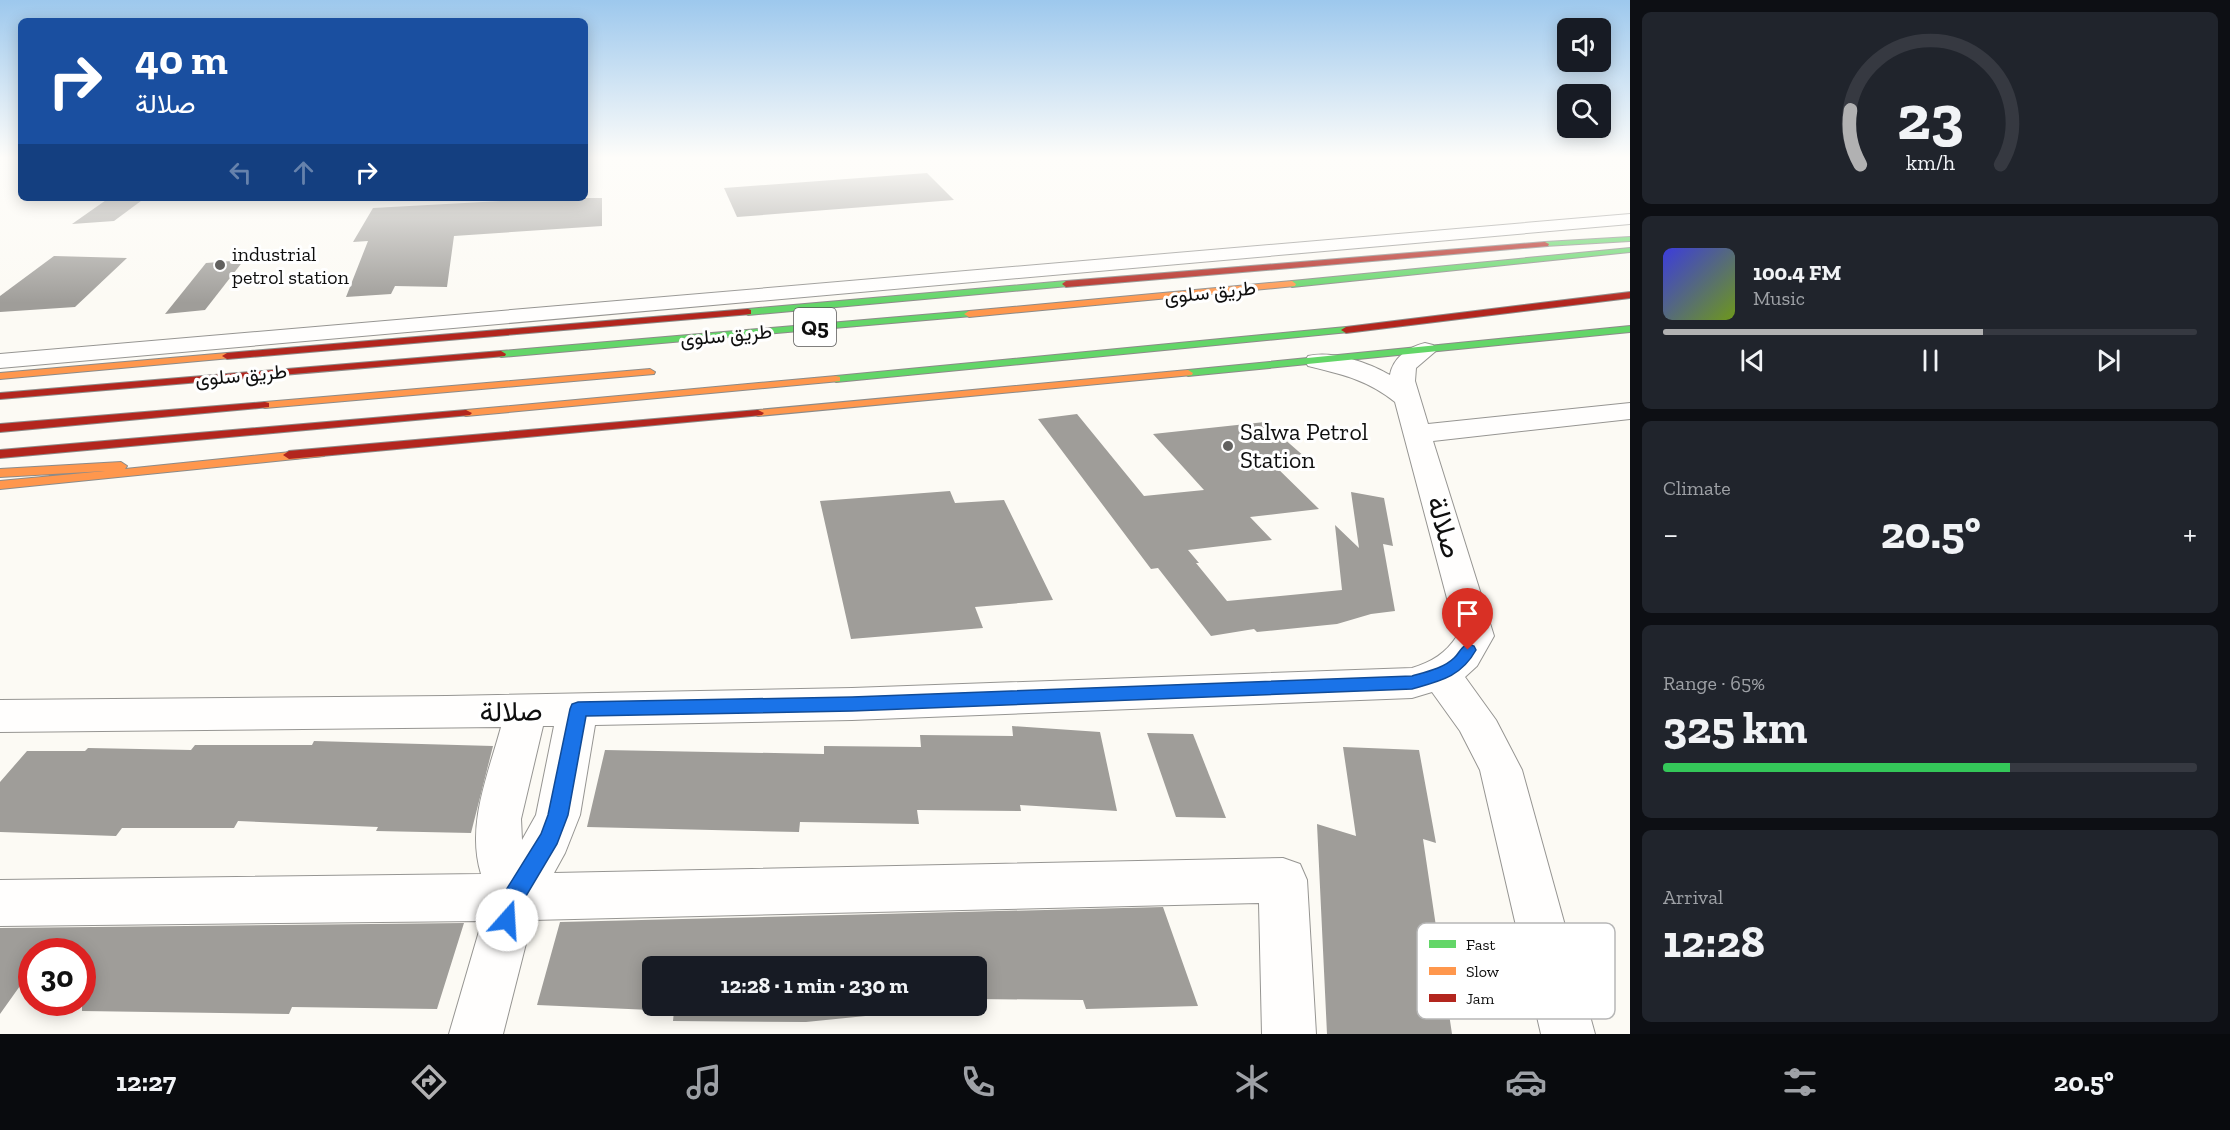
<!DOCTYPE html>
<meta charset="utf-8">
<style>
:root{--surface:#171b24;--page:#20242c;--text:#f1f3f6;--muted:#9ea1a6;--line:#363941;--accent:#b1b1b2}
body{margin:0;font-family:"Zilla Slab",Vazirmatn,serif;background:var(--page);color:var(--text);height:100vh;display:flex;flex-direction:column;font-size:22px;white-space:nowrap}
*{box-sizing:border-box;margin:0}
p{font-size:20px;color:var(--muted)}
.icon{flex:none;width:33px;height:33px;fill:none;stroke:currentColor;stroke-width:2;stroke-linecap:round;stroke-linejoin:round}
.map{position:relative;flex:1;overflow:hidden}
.side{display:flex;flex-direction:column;gap:12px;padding:12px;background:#0d0f14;width:600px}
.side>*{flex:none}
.guide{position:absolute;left:18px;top:18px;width:570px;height:183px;border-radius:9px;box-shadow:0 3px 15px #0003;background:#1a4fa0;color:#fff;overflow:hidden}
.fabs{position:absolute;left:1557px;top:18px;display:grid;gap:12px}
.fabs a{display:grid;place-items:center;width:54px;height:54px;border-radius:9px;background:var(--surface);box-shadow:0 3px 15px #0003;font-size:30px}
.speed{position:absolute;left:18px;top:938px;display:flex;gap:12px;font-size:30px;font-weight:700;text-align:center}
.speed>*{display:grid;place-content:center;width:78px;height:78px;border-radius:50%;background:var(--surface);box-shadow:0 3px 15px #0003;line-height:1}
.speed .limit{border:9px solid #d22;background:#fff;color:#111}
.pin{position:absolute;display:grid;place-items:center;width:51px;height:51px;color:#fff;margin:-62px -26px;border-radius:50% 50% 50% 0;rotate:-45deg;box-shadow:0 0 6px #0007}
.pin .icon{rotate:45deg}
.me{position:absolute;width:66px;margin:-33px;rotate:19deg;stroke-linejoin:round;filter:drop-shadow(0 0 4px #0008)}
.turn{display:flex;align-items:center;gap:21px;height:126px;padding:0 18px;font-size:27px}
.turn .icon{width:78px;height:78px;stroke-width:2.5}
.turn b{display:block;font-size:42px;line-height:51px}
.lanes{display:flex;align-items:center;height:57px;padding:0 18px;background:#0003;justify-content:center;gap:30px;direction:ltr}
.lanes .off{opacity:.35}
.big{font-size:45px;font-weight:700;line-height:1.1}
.side .card{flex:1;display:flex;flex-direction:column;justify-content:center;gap:9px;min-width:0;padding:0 21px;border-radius:9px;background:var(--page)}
.side .dial{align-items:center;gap:0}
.dial svg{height:156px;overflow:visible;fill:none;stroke:var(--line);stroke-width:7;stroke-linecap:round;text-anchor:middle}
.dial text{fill:var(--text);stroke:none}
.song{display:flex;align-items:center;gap:18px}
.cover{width:72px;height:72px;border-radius:9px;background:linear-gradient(135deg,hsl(240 70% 55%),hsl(80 70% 35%))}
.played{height:6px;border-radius:3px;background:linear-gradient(90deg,var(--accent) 60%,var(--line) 60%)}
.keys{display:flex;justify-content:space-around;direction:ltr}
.heat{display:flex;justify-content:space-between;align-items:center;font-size:33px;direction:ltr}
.charge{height:9px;border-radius:4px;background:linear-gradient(90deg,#34c759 65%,var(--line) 0)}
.trip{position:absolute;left:642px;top:956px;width:345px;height:60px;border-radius:9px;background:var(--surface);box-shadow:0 3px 15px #0003;font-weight:700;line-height:60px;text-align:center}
.tabs{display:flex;height:96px;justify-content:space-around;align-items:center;background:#090b0e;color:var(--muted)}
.tabs .icon{width:42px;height:42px}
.tabs .on{color:var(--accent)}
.tabs b{font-size:27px;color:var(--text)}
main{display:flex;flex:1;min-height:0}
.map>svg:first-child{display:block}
.building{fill:#9f9d99}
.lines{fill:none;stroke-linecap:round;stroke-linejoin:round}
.street-casing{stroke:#969592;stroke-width:2}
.fast-casing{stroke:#8c8b89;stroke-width:2}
.slow-casing{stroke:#8c8b89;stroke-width:2}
.jam-casing{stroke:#8c8b89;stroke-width:2}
.street{fill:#fffefd;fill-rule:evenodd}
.fast{fill:#63d668;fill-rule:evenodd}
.slow{fill:#ff974d;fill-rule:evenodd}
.jam{fill:#b3261e;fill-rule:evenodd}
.route{fill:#1a73e8;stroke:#114b97;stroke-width:1.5}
.poi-dot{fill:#62615f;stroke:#fff;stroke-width:2}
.labels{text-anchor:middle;stroke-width:6;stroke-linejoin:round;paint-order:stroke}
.far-poi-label{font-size:20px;fill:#0f0f0f;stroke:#fff;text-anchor:start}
.far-street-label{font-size:20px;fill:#0f0f0f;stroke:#fff}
.shield{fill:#fff;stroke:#575757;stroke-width:1.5}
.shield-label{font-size:22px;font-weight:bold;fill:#0f0f0f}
.poi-label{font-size:24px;fill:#0f0f0f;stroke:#fff;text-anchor:start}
.near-street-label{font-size:28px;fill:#0f0f0f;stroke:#fff}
.key{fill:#fff;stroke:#b7b7b7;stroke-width:1.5}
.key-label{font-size:16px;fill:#0f0f0f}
</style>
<main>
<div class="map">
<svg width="1630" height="1034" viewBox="0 0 1630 1034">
<rect width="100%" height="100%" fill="#fcfaf4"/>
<g class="building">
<polygon points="927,173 954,200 737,217 724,188"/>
<polygon points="109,198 145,198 114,221 72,224"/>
<polygon points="553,198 602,198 602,226 454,236 447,287 395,286 391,294 346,297 368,241 353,242 373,208"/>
<polygon points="54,256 127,258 75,307 0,312 0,296"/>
<polygon points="244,260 205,310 165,314 206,263"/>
<polygon points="1077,414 1144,496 1204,490 1153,434 1265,422 1306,458 1271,462 1319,509 1250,517 1272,540 1188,550 1199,563 1196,563 1227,601 1342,590 1335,525 1359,548 1351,492 1384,498 1393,546 1383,544 1395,611 1371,614 1337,624 1257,632 1254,629 1211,636 1158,568 1151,569 1038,419"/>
<polygon points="950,491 955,503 1004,500 1053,600 975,607 983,628 851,639 820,501"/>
<polygon points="1012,726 1100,732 1117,811 1020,805 1021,811 917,810 919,824 800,822 799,832 587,827 605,750 824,754 824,746 921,747 920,735 1013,736"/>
<polygon points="1147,733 1193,734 1226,818 1176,817"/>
<polygon points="314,741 493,746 471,833 376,831 378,827 238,821 234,828 122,828 116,836 0,832 0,782 27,751 85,751 88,748 191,750 195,745 312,745"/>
<polygon points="1343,747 1419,750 1436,843 1423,839 1452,1034 1327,1034 1317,824 1356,836"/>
<polygon points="1163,907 1198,1006 1086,1009 1083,1000 976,999 976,966 652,966 652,1005 934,1005 935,1009 806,1022 673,1021 674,1011 537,1005 560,922"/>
<polygon points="464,923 437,1009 292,1007 289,1014 82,1011 82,951 32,951 32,969 0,1014 0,928"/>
</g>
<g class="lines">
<g class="street-casing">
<g id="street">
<polygon points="1630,214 1630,224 0,368 0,354"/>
<path d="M1425,343L1433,345L1437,350L1416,368L1415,381L1428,424L1630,403V419L1433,441L1494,636L1477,666L1465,677L1496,720L1522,770L1595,1034H1541L1480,770L1460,731L1432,692L1412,698L852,720L595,725L580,815L565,853L554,873L1283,858L1300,864L1307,880L1316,1034H1262L1259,903L532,920L503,1034H449L482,921L0,926V880L481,874C466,825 488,775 501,727L0,732V700L447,696L852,688L1412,668C1432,662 1446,653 1457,636L1395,402C1368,380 1341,374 1308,366L1305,361L1308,356C1333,350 1369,363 1390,375C1393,358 1408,347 1425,343ZM543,726H554L536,815L522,840L521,819Z"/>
</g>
</g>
<g class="fast-casing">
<g id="fast">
<polygon points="1630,237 1630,241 1545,246 1541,244 1545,242"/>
<polygon points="1630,248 1630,252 1292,287 1288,284 1292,281"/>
<polygon points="1066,281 1070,284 1069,286 748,315 743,312 748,309"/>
<polygon points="969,311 972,312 972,316 501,357 496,354 501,351"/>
<polygon points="1630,326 1630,332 1188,376 1183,373 1188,370"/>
<polygon points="1346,327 1351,330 1349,332 836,382 831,379 836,376"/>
</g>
</g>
<g class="slow-casing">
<g id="slow">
<polygon points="1292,281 1296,284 1295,286 969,317 964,314 969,311"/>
<polygon points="227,353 231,354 231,358 0,379 0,373"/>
<polygon points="650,369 655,372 654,374 265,408 259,405 265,402"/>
<polygon points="1188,370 1193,373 1192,375 758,416 752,413 758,410"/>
<polygon points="836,376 840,377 840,381 466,416 460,413 466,410"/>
<polygon points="320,449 326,453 324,456 0,489 0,481 105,471 0,477 0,469 121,462 127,466 125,469"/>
</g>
</g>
<g class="jam-casing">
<g id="jam">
<polygon points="1545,242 1549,244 1548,246 1066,287 1062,284 1066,281"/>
<polygon points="1630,292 1630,298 1346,333 1341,330 1346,327"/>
<polygon points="748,309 751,310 751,314 227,359 222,356 227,353"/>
<polygon points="501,351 506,354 505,356 0,399 0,393"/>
<polygon points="265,402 269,403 269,407 0,432 0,424"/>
<polygon points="466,410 472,413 470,415 0,458 0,450"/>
<polygon points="758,410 764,413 762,415 289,459 283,455 289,451"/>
</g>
</g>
<use href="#street" class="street"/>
<use href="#fast" class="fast"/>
<use href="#slow" class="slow"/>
<use href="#jam" class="jam"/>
</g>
<linearGradient id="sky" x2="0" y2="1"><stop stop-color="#9dc8ed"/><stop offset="0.52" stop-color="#fefdfa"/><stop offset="1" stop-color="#fefdfa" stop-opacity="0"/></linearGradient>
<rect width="1630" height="303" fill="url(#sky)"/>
<path class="route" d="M1468,644L1474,646L1476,650C1461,677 1440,681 1412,689L852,711L586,716L568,815L557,844L523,901L515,927L507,930L500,927L496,920L506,890L541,834L548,815L570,709L572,704L578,702L852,697L1412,676C1426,672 1444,668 1454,658C1460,653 1460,647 1468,644Z"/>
<g class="poi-dot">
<circle cx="220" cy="265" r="6"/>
<circle cx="1228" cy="446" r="6"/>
</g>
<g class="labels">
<g class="far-poi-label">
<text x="232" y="261">industrial<tspan x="232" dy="23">petrol station</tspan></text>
</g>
<g class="far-street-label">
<text transform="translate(1210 292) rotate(-6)" y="7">طريق سلوى</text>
<text transform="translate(726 335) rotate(-5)" y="7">طريق سلوى</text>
<text transform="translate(241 375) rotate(-5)" y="7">طريق سلوى</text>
</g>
<rect class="shield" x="794" y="308" width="42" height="38" rx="4.5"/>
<g class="shield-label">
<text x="815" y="335">Q5</text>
</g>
<g class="poi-label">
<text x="1240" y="440">Salwa Petrol<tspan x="1240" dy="28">Station</tspan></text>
</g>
<g class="near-street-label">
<text transform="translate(1445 527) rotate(74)" y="10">صلالة</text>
<text transform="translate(511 711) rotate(-1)" y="10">صلالة</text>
</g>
</g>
<rect x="1417" y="923" width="198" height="96" rx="9" class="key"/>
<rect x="1429" y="940" width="27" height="8" fill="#63d668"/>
<rect x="1429" y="967" width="27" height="8" fill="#ff974d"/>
<rect x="1429" y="994" width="27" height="8" fill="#b3261e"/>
<g class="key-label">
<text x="1466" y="950">Fast</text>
<text x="1466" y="977">Slow</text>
<text x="1466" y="1004">Jam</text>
</g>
</svg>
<div class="fabs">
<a><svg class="icon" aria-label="sound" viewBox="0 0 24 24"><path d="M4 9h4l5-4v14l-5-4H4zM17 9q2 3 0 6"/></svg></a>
<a><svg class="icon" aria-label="search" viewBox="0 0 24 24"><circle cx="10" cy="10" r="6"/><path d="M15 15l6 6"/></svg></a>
</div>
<div class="speed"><div class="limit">30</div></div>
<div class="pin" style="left:1468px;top:650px;background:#d93025"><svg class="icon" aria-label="arrive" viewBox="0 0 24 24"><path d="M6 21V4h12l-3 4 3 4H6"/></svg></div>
<svg class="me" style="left:507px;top:920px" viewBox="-20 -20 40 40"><circle r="19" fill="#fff"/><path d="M0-13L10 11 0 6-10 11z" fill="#1a73e8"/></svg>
<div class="trip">12:28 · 1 min · 230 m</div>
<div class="guide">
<div class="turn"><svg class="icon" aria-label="right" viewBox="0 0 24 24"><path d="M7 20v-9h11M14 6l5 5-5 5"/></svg><div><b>40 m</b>صلالة</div></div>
<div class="lanes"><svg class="icon off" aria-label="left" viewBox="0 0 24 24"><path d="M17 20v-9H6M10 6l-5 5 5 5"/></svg><svg class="icon off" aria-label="ahead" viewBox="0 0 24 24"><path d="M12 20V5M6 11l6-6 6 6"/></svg><svg class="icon" aria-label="right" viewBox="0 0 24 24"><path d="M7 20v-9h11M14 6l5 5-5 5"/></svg></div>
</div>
</div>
<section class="side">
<div class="card dial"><svg viewBox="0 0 100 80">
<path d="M14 69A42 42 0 1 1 86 69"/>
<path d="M14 69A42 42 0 0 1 9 41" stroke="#b1b1b2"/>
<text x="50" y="56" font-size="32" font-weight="700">23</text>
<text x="50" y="72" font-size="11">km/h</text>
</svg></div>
<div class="card">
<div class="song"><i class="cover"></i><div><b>100.4 FM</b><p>Music</p></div></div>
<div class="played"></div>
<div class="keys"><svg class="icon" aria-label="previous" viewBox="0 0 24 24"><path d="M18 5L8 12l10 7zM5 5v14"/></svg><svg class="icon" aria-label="pause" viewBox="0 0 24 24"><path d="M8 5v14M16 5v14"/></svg><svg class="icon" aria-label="next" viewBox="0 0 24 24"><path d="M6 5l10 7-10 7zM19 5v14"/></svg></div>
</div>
<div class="card"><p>Climate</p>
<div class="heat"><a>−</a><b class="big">20.5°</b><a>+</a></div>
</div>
<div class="card"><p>Range · 65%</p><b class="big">325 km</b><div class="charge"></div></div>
<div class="card"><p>Arrival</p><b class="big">12:28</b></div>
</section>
</main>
<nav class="tabs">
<b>12:27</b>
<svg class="icon on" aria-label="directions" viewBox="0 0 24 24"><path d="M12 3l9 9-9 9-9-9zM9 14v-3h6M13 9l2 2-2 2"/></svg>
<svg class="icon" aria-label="music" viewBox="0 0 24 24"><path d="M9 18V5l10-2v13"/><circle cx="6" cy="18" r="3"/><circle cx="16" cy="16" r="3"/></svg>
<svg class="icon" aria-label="phone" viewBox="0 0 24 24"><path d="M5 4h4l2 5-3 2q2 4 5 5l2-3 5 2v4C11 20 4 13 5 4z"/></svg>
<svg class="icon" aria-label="climate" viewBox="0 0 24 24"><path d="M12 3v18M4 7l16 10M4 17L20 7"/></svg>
<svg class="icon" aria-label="car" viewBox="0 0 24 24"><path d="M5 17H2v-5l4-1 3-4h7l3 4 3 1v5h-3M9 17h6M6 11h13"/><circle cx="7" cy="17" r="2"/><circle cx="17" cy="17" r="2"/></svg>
<svg class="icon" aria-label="filters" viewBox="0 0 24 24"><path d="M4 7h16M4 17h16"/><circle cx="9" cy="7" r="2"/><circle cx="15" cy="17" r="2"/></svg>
<b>20.5°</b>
</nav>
